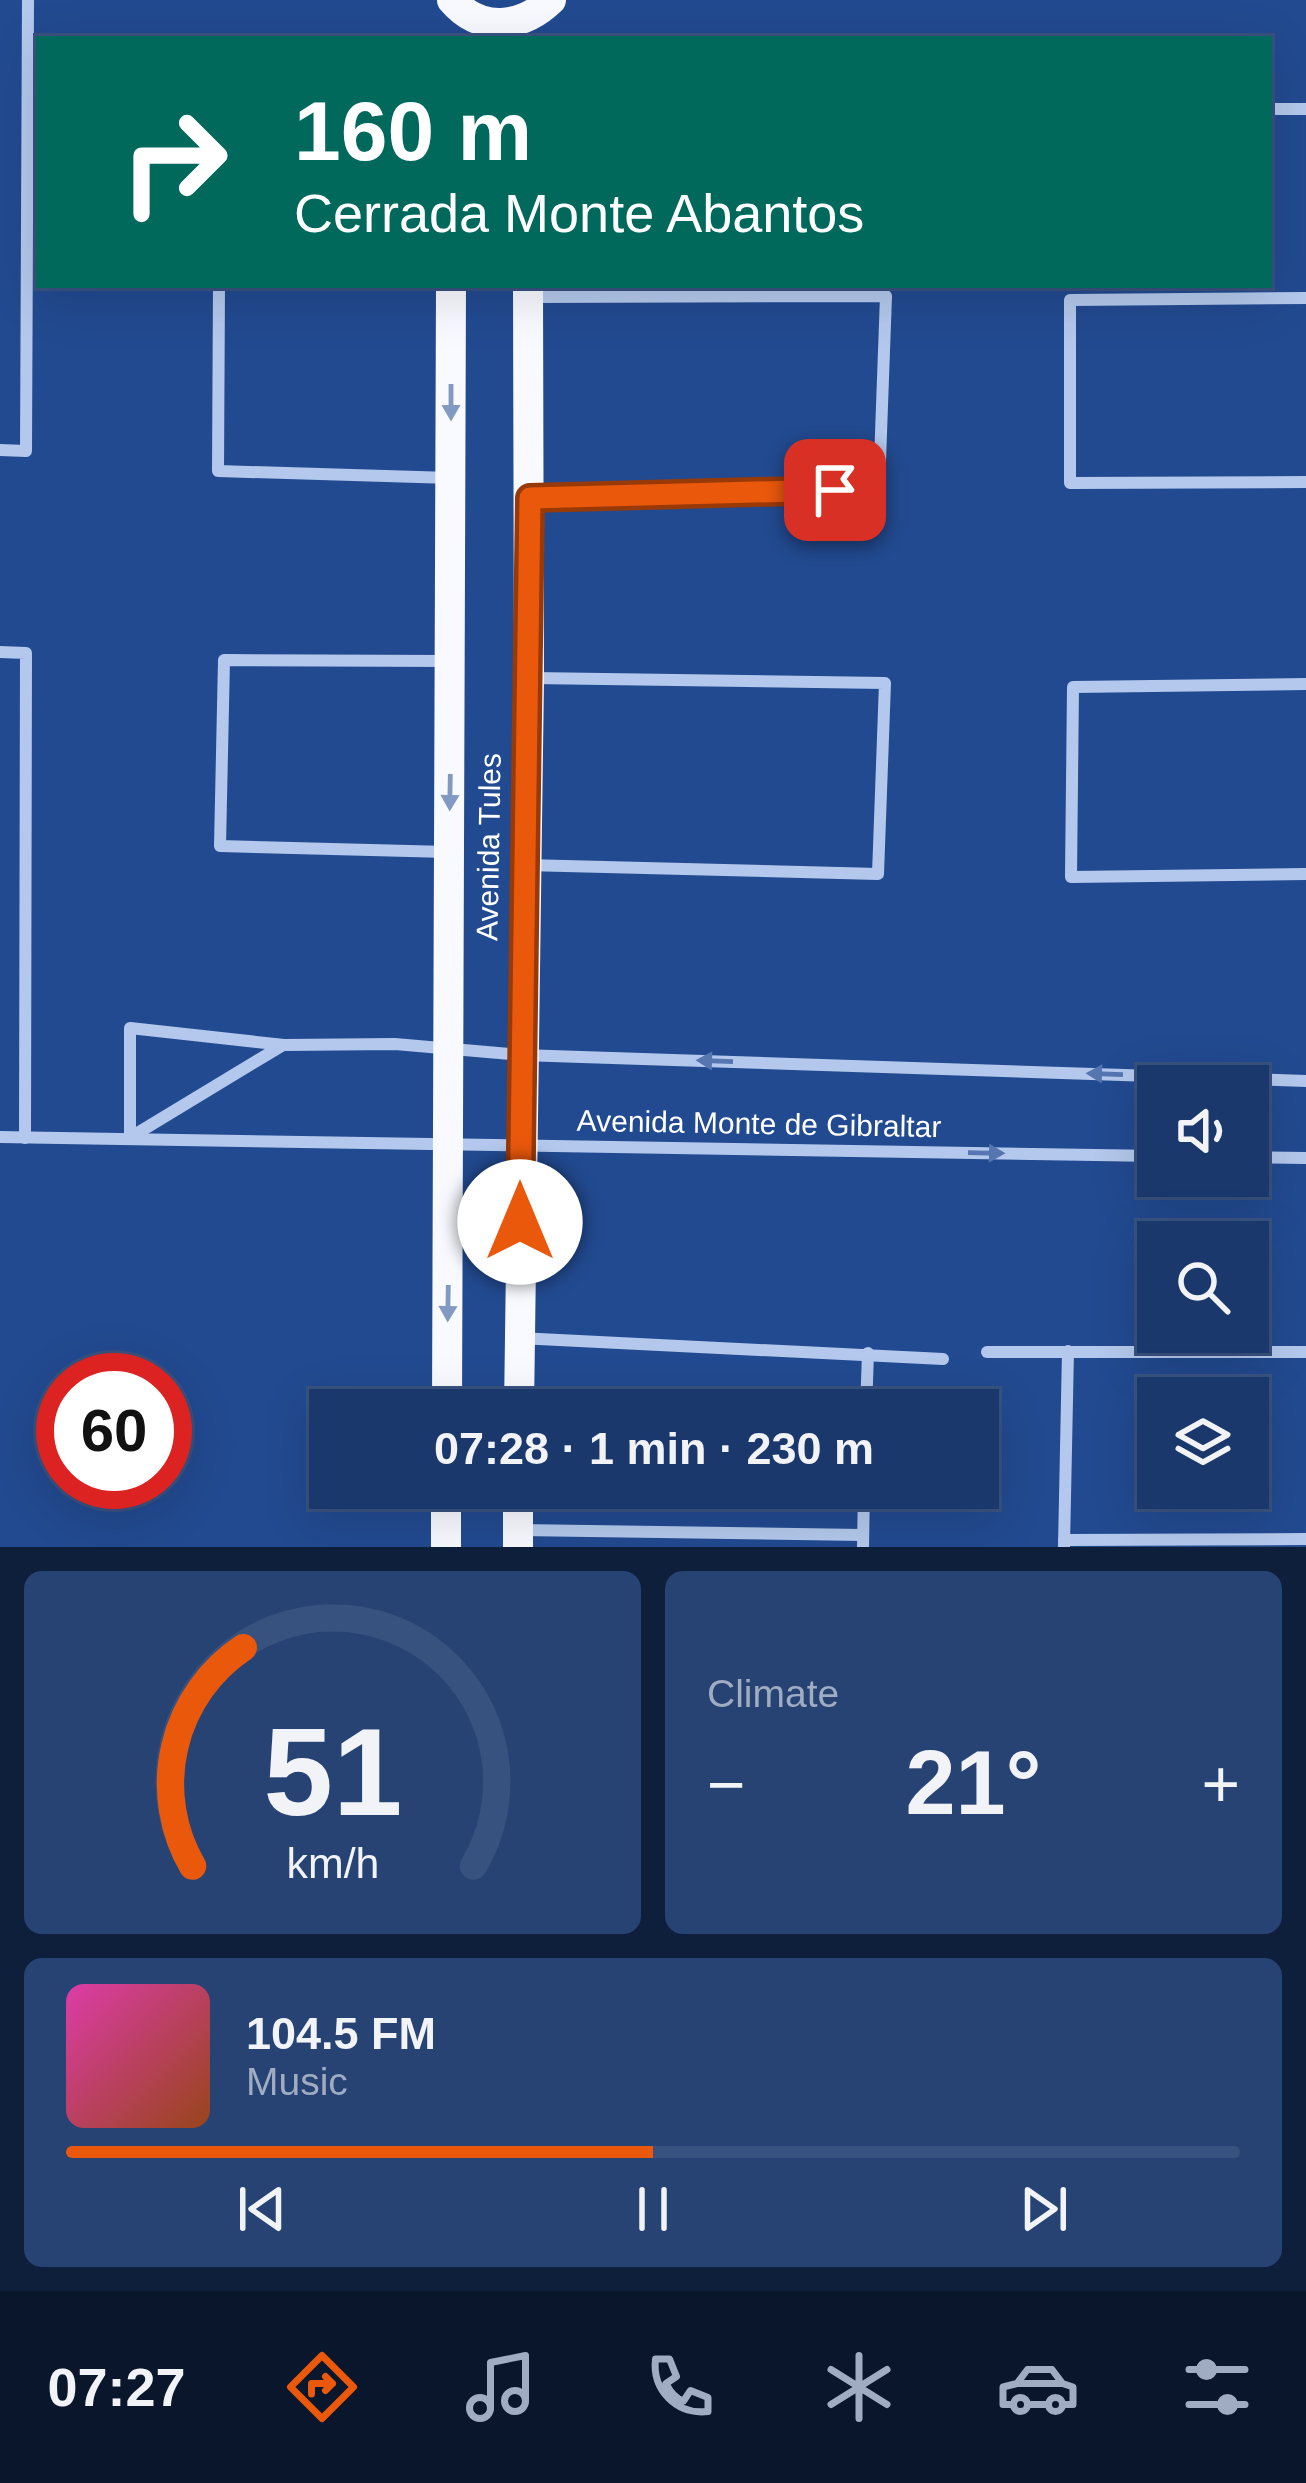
<!DOCTYPE html>
<meta charset="utf-8">
<style>
:root{--surface:#1a386c;--page:#274374;--text:#f1f3f6;--muted:#9facc2;--line:#38527f;--accent:#ea580c}
body{margin:0;font-family:Helvetica,sans-serif;background:var(--page);color:var(--text);height:100vh;display:flex;flex-direction:column;font-size:45px;white-space:nowrap}
*{box-sizing:border-box;margin:0}
p{font-size:39px;color:var(--muted)}
.icon{flex:none;width:66px;height:66px;fill:none;stroke:currentColor;stroke-width:2;stroke-linecap:round;stroke-linejoin:round}
.map{position:relative;height:1547px;overflow:hidden}
.details{display:flex;flex-direction:column;gap:24px;padding:24px;background:#0e1f3b;flex:1}
.details>*{flex:none}
.hud{position:absolute;left:36px;top:36px;width:1236px;height:252px;border-radius:0px;box-shadow:0 12px 48px #0002,0 0 0 3px var(--line);background:#00695c;color:#fff;overflow:hidden}
.buttons{position:absolute;left:1137px;top:1065px;display:grid;gap:24px}
.buttons a{display:grid;place-items:center;width:132px;height:132px;border-radius:0px;background:var(--surface);box-shadow:0 12px 48px #0002,0 0 0 3px var(--line);font-size:60px}
.speed{position:absolute;left:36px;top:1353px;display:flex;gap:24px;font-size:60px;font-weight:700;text-align:center}
.speed>*{display:grid;place-content:center;width:156px;height:156px;border-radius:50%;background:var(--surface);box-shadow:0 12px 48px #0002,0 0 0 3px var(--line);line-height:1}
.speed .limit{border:18px solid #d22;background:#fff;color:#111}
.pin{position:absolute;display:grid;place-items:center;width:102px;height:102px;color:#fff;margin:-51px;border-radius:24px;box-shadow:0 6px 18px #0006}
.me{position:absolute;width:132px;margin:-66px;rotate:0deg;stroke-linejoin:round;filter:drop-shadow(0 0 9px #0008)}
.turn{display:flex;align-items:center;gap:42px;height:252px;padding:0 60px;font-size:54px}
.turn .icon{width:156px;height:156px;stroke-width:2.5}
.turn b{display:block;font-size:84px;line-height:102px}
.big{font-size:90px;font-weight:800;line-height:1.1}
.details .card{flex:1;display:flex;flex-direction:column;justify-content:center;gap:18px;min-width:0;padding:0 42px;border-radius:18px;background:var(--page)}
.details .dial{align-items:center;gap:0}
.dial svg{height:312px;overflow:visible;fill:none;stroke:var(--line);stroke-width:7;stroke-linecap:round;text-anchor:middle}
.dial text{fill:var(--text);stroke:none}
.song{display:flex;align-items:center;gap:36px}
.cover{width:144px;height:144px;border-radius:18px;background:linear-gradient(135deg,hsl(320 70% 55%),hsl(20 70% 35%))}
.played{height:12px;border-radius:6px;background:linear-gradient(90deg,var(--accent) 50%,var(--line) 50%)}
.keys{display:flex;justify-content:space-around;direction:ltr}
.heat{display:flex;justify-content:space-between;align-items:center;font-size:66px;direction:ltr}
.details .tiles{flex:1;display:grid;gap:24px;grid-template-columns:1fr 1fr}
.card:last-child{grid-column:span 2}
.trip{position:absolute;left:309px;top:1389px;width:690px;height:120px;border-radius:0px;background:var(--surface);box-shadow:0 12px 48px #0002,0 0 0 3px var(--line);font-weight:800;line-height:120px;text-align:center}
.tab-bar{display:flex;height:192px;justify-content:space-around;align-items:center;background:#0a162b;color:var(--muted)}
.tab-bar .icon{width:84px;height:84px}
.tab-bar .on{color:var(--accent)}
.tab-bar b{font-size:54px;color:var(--text)}
.map>svg:first-child{display:block}
.lines{fill:none;stroke-linecap:round;stroke-linejoin:round}
.minor{stroke:#b3c8ec;stroke-width:12}
.primary{stroke:#f8faff;stroke-width:30}
.oneway{fill:#8299c2}
.oneway2{fill:#5576b0}
.route-casing{stroke:#983908;stroke-width:30}
.route{stroke:#ea580c;stroke-width:21}
.labels{text-anchor:middle;stroke-width:12;stroke-linejoin:round;paint-order:stroke}
.street-label{font-size:30px;fill:#fff;stroke:#224a90}
</style>
<div class="map">
<svg width="1306" height="1547" viewBox="0 0 1306 1547">
<rect width="100%" height="100%" fill="#224a90"/>
<g class="lines">
<g class="minor">
<polyline points="1269,109 1306,109"/>
<polyline points="219,285 218,471 451,478"/>
<polyline points="528,297 886,296 879,488 531,498"/>
<polyline points="1306,298 1070,300 1070,483 1306,482"/>
<polyline points="0,450 26,451 28,0"/>
<polyline points="0,652 26,653 25,1138"/>
<polyline points="1306,684 1073,687 1071,877 1306,874"/>
<polyline points="448,852 220,846 224,660 449,661"/>
<polyline points="525,865 878,874 885,683 532,678"/>
<polyline points="0,1137 1158,1156"/>
<polyline points="130,1137 130,1028 284,1045 395,1044 521,1055 1306,1081"/>
<polyline points="131,1137 283,1045"/>
<polyline points="1248,1157 1306,1158"/>
<polyline points="519,1338 943,1359"/>
<polyline points="987,1352 1306,1352"/>
<polyline points="866,1410 868,1353"/>
<polyline points="519,1530 863,1535"/>
<polyline points="1064,1540 1306,1539"/>
<polyline points="1064,1546 1068,1351"/>
<polyline points="863,1547 864,1488"/>
</g>
<g class="primary">
<path d="M452,0C480,33 522,28 551,0"/>
<polyline points="447,1410 451,285"/>
<polyline points="519,1410 529,678 528,285"/>
<polyline points="446,1547 446,1488"/>
<polyline points="518,1547 518,1488"/>
</g>
</g>
<defs><path id="oneway-solid" d="M-6-.8H1V-3.2L6.5 0L1 3.2V.8H-6Z" transform="scale(3)"/></defs>
<g class="oneway">
<use href="#oneway-solid" transform="translate(451 402) rotate(90)"/>
<use href="#oneway-solid" transform="translate(450 792) rotate(91)"/>
<use href="#oneway-solid" transform="translate(448 1303) rotate(91)"/>
</g>
<g class="oneway2">
<use href="#oneway-solid" transform="translate(715 1061) rotate(-178)"/>
<use href="#oneway-solid" transform="translate(1105 1074) rotate(-178)"/>
<use href="#oneway-solid" transform="translate(986 1153) rotate(1)"/>
</g>
<g class="lines">
<g class="route-casing">
<polyline id="route" points="520,1222 530,498 835,490"/>
</g>
<use href="#route" class="route"/>
</g>
<g class="labels">
<g class="street-label">
<text transform="translate(489 847) rotate(-89)" y="10">Avenida Tules</text>
<text transform="translate(759 1124) rotate(1)" y="10">Avenida Monte de Gibraltar</text>
</g>
</g>
</svg>
<div class="buttons">
<a><svg class="icon" aria-label="sound" viewBox="0 0 24 24"><path d="M4 9h4l5-4v14l-5-4H4zM17 9q2 3 0 6"/></svg></a>
<a><svg class="icon" aria-label="search" viewBox="0 0 24 24"><circle cx="10" cy="10" r="6"/><path d="M15 15l6 6"/></svg></a>
<a><svg class="icon" aria-label="layers" viewBox="0 0 24 24"><path d="M12 4l9 5-9 5-9-5zM3 14l9 5 9-5"/></svg></a>
</div>
<div class="speed"><div class="limit">60</div></div>
<div class="pin" style="left:835px;top:490px;background:#d93025"><svg class="icon" aria-label="arrive" viewBox="0 0 24 24"><path d="M6 21V4h12l-3 4 3 4H6"/></svg></div>
<svg class="me" style="left:520px;top:1222px" viewBox="-20 -20 40 40"><circle r="19" fill="#fff"/><path d="M0-13L10 11 0 6-10 11z" fill="#ea580c"/></svg>
<div class="trip">07:28 · 1 min · 230 m</div>
<div class="hud">
<div class="turn"><svg class="icon" aria-label="right" viewBox="0 0 24 24"><path d="M7 20v-9h11M14 6l5 5-5 5"/></svg><div><b>160 m</b>Cerrada Monte Abantos</div></div>
</div>
</div>
<section class="details">
<div class="tiles">
<div class="card dial"><svg viewBox="0 0 100 80">
<path d="M14 69A42 42 0 1 1 86 69"/>
<path d="M14 69A42 42 0 0 1 27 13" stroke="#ea580c"/>
<text x="50" y="56" font-size="32" font-weight="700">51</text>
<text x="50" y="72" font-size="11">km/h</text>
</svg></div>
<div class="card"><p>Climate</p>
<div class="heat"><a>−</a><b class="big">21°</b><a>+</a></div>
</div>
<div class="card">
<div class="song"><i class="cover"></i><div><b>104.5 FM</b><p>Music</p></div></div>
<div class="played"></div>
<div class="keys"><svg class="icon" aria-label="previous" viewBox="0 0 24 24"><path d="M18 5L8 12l10 7zM5 5v14"/></svg><svg class="icon" aria-label="pause" viewBox="0 0 24 24"><path d="M8 5v14M16 5v14"/></svg><svg class="icon" aria-label="next" viewBox="0 0 24 24"><path d="M6 5l10 7-10 7zM19 5v14"/></svg></div>
</div>
</div>
</section>
<nav class="tab-bar">
<b>07:27</b>
<svg class="icon on" aria-label="directions" viewBox="0 0 24 24"><path d="M12 3l9 9-9 9-9-9zM9 14v-3h6M13 9l2 2-2 2"/></svg>
<svg class="icon" aria-label="music" viewBox="0 0 24 24"><path d="M9 18V5l10-2v13"/><circle cx="6" cy="18" r="3"/><circle cx="16" cy="16" r="3"/></svg>
<svg class="icon" aria-label="phone" viewBox="0 0 24 24"><path d="M5 4h4l2 5-3 2q2 4 5 5l2-3 5 2v4C11 20 4 13 5 4z"/></svg>
<svg class="icon" aria-label="climate" viewBox="0 0 24 24"><path d="M12 3v18M4 7l16 10M4 17L20 7"/></svg>
<svg class="icon" aria-label="car" viewBox="0 0 24 24"><path d="M5 17H2v-5l4-1 3-4h7l3 4 3 1v5h-3M9 17h6M6 11h13"/><circle cx="7" cy="17" r="2"/><circle cx="17" cy="17" r="2"/></svg>
<svg class="icon" aria-label="filters" viewBox="0 0 24 24"><path d="M4 7h16M4 17h16"/><circle cx="9" cy="7" r="2"/><circle cx="15" cy="17" r="2"/></svg>
</nav>
